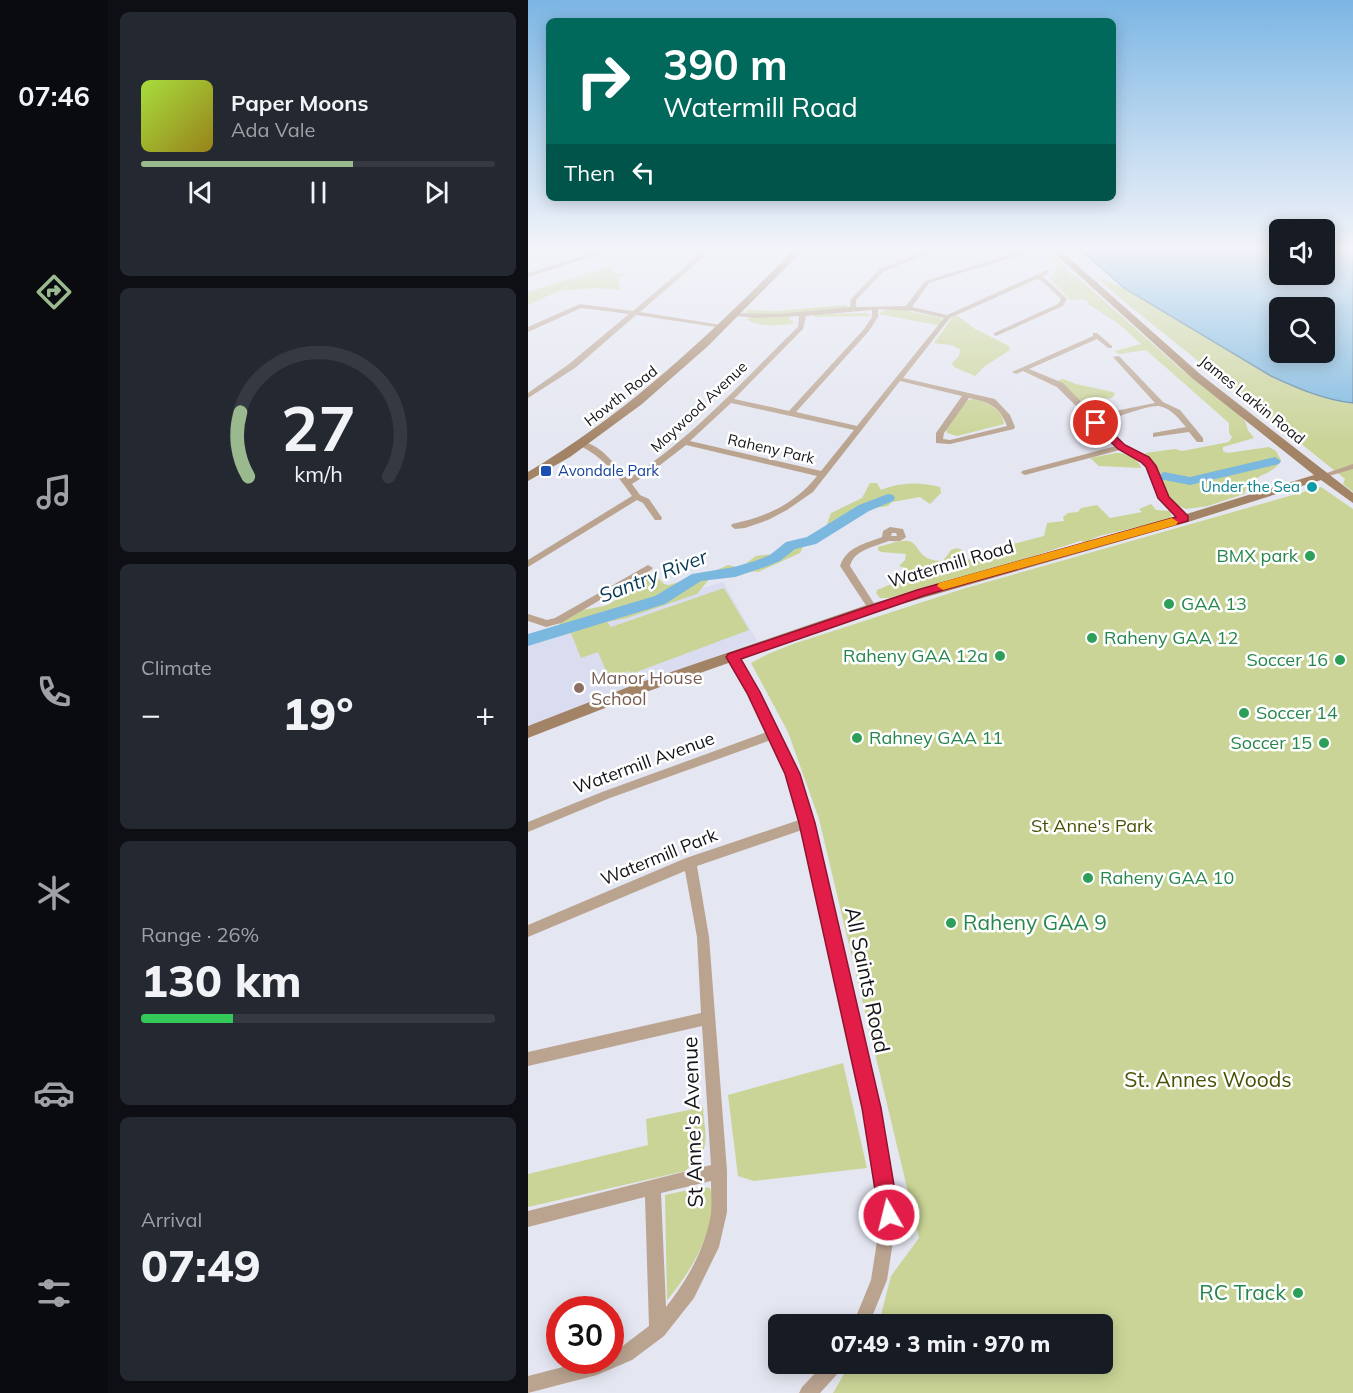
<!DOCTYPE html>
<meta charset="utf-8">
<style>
:root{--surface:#171b24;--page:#242831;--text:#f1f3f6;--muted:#9ea1a6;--line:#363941;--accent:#9ab98f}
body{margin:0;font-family:Mulish,sans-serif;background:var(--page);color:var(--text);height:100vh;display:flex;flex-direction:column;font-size:22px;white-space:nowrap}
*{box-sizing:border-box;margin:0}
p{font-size:20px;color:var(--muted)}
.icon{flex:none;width:33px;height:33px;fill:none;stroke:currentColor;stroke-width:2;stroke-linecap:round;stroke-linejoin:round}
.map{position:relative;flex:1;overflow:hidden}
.side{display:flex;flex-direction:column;gap:12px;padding:12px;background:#0d0f14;width:420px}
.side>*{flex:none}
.hud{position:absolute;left:18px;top:18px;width:570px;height:183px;border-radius:9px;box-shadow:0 3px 15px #0003;background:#00695c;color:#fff;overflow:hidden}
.controls{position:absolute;left:741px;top:219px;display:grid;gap:12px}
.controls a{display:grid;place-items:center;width:66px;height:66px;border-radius:9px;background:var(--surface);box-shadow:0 3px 15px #0003;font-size:30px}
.speed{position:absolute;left:18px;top:1296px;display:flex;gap:12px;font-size:30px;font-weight:700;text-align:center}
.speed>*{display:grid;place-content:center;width:78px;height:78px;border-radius:50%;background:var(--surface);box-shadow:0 3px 15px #0003;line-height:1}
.speed .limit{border:9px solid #d22;background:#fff;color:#111}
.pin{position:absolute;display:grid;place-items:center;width:51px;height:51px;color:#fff;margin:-26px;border:3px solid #fff;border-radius:50%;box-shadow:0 2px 6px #0007}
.me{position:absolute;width:66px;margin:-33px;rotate:352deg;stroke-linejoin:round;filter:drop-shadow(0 0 4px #0008)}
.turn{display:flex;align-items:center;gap:21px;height:126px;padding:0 18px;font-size:27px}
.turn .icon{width:78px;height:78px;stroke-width:2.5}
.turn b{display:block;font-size:42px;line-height:51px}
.then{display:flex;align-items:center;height:57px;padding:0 18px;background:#0003;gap:12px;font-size:22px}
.big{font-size:45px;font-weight:800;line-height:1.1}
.side .card{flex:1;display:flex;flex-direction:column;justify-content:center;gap:9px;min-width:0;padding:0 21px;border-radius:9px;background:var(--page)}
.side .dial{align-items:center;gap:0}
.dial svg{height:156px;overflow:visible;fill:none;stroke:var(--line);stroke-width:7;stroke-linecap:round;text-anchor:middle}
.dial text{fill:var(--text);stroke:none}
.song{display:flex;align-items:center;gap:18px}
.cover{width:72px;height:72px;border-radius:9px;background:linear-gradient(135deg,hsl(80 70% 55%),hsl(50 70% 35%))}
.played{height:6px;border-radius:3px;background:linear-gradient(90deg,var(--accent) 60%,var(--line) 60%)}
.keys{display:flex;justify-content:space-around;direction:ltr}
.heat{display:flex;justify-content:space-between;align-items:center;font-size:33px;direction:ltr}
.charge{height:9px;border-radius:4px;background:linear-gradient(90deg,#34c759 26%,var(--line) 0)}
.trip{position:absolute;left:240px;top:1314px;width:345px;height:60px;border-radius:9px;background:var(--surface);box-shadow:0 3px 15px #0003;font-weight:800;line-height:60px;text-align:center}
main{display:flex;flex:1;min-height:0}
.tabs{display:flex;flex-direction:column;width:108px;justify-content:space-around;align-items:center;background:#090b0e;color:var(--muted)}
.tabs .icon{width:42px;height:42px}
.tabs .current{color:var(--accent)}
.tabs b{font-size:27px;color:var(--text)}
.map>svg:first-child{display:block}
.built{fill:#daddf0}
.green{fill:#cad496;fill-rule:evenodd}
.water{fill:#7bb8df;stroke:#5c87a4;stroke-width:1.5;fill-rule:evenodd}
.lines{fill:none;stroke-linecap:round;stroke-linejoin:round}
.river{fill:#7bb8df;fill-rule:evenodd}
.minor{fill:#baa490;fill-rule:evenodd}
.secondary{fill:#a38365;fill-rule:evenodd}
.route{fill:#e11d48;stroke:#92132f;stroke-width:1.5}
.slow{fill:#f59e0b}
.transit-dot{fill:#1a4fb4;stroke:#fff;stroke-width:2}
.culture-dot{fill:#0f9aa8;stroke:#fff;stroke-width:2}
.leisure-dot{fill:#2e9e5b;stroke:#fff;stroke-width:2}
.education-dot{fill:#8d6e63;stroke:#fff;stroke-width:2}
.labels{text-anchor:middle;stroke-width:5;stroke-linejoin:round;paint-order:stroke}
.far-street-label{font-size:15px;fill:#141519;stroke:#fff}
.far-transit-label{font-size:15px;fill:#164399;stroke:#fff;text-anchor:start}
.far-culture-label{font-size:15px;fill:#0d838f;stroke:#fff;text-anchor:end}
.leisure-label{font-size:18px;fill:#27864d;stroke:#fff;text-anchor:start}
.street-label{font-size:18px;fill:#141519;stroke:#fff}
.education-label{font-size:18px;fill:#785e54;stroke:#fff;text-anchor:start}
.park-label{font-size:18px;fill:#4a5105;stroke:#fff}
.water-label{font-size:20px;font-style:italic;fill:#093c57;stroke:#fff}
.near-leisure-label{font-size:21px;fill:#27864d;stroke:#fff;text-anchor:start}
.near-street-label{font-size:21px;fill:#141519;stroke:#fff}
.near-park-label{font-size:21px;fill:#4a5105;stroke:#fff}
</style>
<main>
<nav class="tabs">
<b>07:46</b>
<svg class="icon current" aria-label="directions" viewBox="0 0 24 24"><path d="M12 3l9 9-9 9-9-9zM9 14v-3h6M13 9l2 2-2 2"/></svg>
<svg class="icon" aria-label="music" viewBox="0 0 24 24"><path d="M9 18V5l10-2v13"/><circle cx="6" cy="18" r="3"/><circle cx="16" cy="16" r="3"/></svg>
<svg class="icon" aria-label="phone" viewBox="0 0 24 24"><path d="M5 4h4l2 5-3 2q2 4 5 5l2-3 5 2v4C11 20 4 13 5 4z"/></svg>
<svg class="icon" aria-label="climate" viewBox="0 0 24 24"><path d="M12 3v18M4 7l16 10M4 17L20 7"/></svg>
<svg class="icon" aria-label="car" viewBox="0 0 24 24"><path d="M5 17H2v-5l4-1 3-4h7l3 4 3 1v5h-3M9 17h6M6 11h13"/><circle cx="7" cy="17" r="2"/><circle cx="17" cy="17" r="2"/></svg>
<svg class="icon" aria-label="filters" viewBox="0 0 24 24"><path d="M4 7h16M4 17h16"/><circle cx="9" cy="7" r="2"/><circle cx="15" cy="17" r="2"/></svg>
</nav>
<section class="side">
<div class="card">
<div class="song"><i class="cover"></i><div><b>Paper Moons</b><p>Ada Vale</p></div></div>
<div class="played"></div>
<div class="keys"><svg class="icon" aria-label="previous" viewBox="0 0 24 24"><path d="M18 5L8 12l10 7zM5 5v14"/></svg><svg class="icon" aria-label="pause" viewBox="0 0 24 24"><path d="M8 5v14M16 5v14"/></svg><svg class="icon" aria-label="next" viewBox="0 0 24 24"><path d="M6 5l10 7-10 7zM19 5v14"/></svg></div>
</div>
<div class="card dial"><svg viewBox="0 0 100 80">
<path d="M14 69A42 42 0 1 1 86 69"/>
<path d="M14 69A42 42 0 0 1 10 36" stroke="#9ab98f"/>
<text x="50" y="56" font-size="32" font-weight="700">27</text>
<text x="50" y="72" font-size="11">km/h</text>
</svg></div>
<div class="card"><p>Climate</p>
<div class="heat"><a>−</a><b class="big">19°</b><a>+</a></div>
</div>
<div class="card"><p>Range · 26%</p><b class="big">130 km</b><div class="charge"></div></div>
<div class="card"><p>Arrival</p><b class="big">07:49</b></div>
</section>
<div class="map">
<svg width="825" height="1393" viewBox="0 0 825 1393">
<rect width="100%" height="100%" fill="#e4e6f1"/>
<polygon class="built" points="195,582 229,641 0,726 0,642"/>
<g class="green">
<path d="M519,249L538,267L537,271L549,277L653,369L706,410L717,421L720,430L726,438L695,447V451L699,453L741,447L748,451L753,460C745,477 724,472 716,494L680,506L658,509L644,503L617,453L647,449L654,451L701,442L704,437L701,433V423L618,350L591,354L587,351L613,344L591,324L560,304V301L555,299L542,300L521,278L527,274L525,272L530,267L514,250Z"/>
<path d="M552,249H751L752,274H796L797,249H825V492L815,484L817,479L593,299L562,271L577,281L595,287ZM752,308H796V352H752Z"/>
<polygon points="84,266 86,274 96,274 90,277 92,290 67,288 31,291 0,305 0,292"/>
<path d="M317,305L320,307L307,311V314L338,313L344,316L286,317L285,313L266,315L260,318L266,322L264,324C251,325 229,328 219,319L224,316L218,312L219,310L248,311Z"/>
<polygon points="369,309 413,318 414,322 409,325 350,314 357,310"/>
<polygon points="430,316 447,329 481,346 482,350 457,366 447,376 426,367 424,363 431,356 432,349 423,345 406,343 425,317"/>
<polygon points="535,379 548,384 585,392 587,394 584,398 562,400 575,411 584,414 573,418 564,415 529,381"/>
<path d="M445,399C458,400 475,410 476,424L429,436L419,433L418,430L437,401Z"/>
<path d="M588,453C597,452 611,459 613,468L571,466L562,458Z"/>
<path d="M342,483H349L353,490C372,482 392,482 412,487L413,493L402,504L392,497L364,502L360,506L340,509L305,530L298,527L303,513L334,498Z"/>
<polygon points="793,487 825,509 825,1393 305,1393 322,1364 574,1364 574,1324 345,1324 353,1315 363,1276 391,1238 291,819 260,732 223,663 240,654 265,644 438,588"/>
<path d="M623,504L628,510L642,511L644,519L571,536L558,542L552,541L435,579L362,598H352L348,593L349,590L378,578L377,568L371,566L377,560L378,554L353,552L350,550V547C358,545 372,540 380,541C393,543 387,561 415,561L423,550L429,548L436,551L431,561L468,555L471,551L469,548L516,536L519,523L536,521L535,517L540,513L550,512L553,508L569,505L582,518L614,512L611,509Z"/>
<path d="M271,541L276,545L272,553L230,572C212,569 214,585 189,570L200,565L209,567L217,564L228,556L246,554L262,543Z"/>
<path d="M177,574L183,577L169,594L99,618L79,622L83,627L196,588L221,630L103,674L102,671L81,678L70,652L53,658L43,633L39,634L31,625C41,609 59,610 76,606C84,604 91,597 97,593V585C107,578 118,580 127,575L136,584L141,585Z"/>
<polygon points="315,1063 339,1168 226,1181 210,1176 200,1095"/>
<path d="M175,1107C177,1141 185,1148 157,1171L0,1207V1174L120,1145L118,1119Z"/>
<path d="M174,1187L182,1188C194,1222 161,1275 139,1300L137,1195Z"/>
</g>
<path class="water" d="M552,249H751L752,274H796L797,249H825V403C796,400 769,388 743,376L596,288ZM752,308H796V352H752Z"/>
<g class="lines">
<g class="river">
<polygon points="747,457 753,461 751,464 662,485 631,479 630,476 636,472 662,477"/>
<polygon points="360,494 365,495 367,498 365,501 341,511 288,544 267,549 252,561 237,567 207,577 173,581 137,604 0,646 0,634 127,596 164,574 206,567 227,561 242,555 258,542 279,537 331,505"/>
</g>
<g class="minor">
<polygon points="77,249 87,249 0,277 0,273"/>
<polygon points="178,249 185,249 112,312 193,325 195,326 195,328 108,315 47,368 0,398 0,393 41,364 101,314 53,308 0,332 0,327 52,304 105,311"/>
<path d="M403,249H412L356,271L328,300V307L378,306L397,281L493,251L496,253L495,254L401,283L384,307L419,315L519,270L521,271V273L514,277L518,279L539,299L535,306L468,336L466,335V333L530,304L533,299L514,281L509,279L422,318L375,378L467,399L482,415L487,427L486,429L422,444L408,443V433L434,396L372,381L285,492L259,510L240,520L217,528L207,529L203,526L204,524C238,517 267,504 289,476L158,445L127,469L104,484L112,495L121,499L134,518L133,520H127L115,503L109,500L0,567V560L104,496C91,477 74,456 52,446V442C72,442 87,466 100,479C165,438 214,381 270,327L271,316L228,318L206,316L204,315V313L250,314L322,307L323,299L352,269ZM350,309L385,311L416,318L329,426L268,412L341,331L350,317ZM344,310V317L336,329L261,411L206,399L275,329L278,316ZM441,398C460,402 471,405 479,426L422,440L415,439L416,433ZM203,403L326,430L293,471L162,441Z"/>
<path d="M565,333H569L584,346V348H580L569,339L501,369L535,383L570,419L592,410L627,403L585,357L591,356L635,402L652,410L675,438V442H669L661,432L625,437V433L658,427C651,419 643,408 631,406C619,405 586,418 574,423L596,445L620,458L626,464L640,497L659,517V521H653L632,498L619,467L614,462L592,450L497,475L493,473L494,471L588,446L529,387L495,371L488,374L484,372L565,336Z"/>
<polygon points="825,464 825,469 794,478 790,476"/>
<path d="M362,527L375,529L378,537C371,543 369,541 361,541C360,541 353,544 352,544C339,549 326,552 322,566L349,608L344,611L341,610L312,566C319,546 337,544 354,537L355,531ZM364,533H368L369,536H363Z"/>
<polygon points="120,565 125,568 123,570 33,623 18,627 0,621 0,614 19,620 27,618"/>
<path d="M204,653L208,654L230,692L271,774L303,895L351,1108L369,1216L359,1280L341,1324H325L343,1280L353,1216L337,1108L291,895L274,830L169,866L181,937L199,1171V1212L191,1247L166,1298L136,1336L104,1360L69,1375L0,1393V1376L62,1360H82V1352L92,1348L121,1326L117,1197L0,1227V1211L183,1165L174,1026L0,1066V1052L173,1013L169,937L157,871L0,937V925L158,858L271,820L259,774L243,740L82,798L0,832V822L74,792L239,732L220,693L199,657ZM183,1181C183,1191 184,1203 183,1214C177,1249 160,1279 138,1307L133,1193Z"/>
<polygon points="296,1364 316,1364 313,1370 292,1393 271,1393 274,1387"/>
</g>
<g class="secondary">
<path d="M267,249H276L180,346L114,404L42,457L0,481V472C102,412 184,332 267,249Z"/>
<polygon points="522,249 531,249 672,374 825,493 825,503 793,480 660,522 349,611 118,692 0,738 0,726 108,684 339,605 652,516 786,475 664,378"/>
</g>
</g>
<linearGradient id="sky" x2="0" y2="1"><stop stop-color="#7cb6e4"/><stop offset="0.56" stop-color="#f3f4f9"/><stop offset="1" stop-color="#f3f4f9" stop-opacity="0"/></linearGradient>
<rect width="825" height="444" fill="url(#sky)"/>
<polygon class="route" points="565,421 572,421 597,445 621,457 628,466 641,497 660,516 660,521 398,595 213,659 232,692 272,774 287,823 353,1108 371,1215 368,1223 361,1226 354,1223 351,1215 334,1108 271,823 257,774 219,693 198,657 200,654 389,590 648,517 630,498 618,467 613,462 590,449 565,425"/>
<polygon class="slow" points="644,518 650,522 648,525 415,590 409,586 411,583"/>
<rect class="transit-dot" x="12" y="465" width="12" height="12" rx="3"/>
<circle class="culture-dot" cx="784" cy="487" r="6"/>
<g class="leisure-dot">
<circle cx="782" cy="556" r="6"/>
<circle cx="641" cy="604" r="6"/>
<circle cx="564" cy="638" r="6"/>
<circle cx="472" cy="656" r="6"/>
<circle cx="812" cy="660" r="6"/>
<circle cx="716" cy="713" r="6"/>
<circle cx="329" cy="738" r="6"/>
<circle cx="796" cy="743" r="6"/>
<circle cx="560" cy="878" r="6"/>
<circle cx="423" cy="923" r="6"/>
<circle cx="770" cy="1293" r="6"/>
</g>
<circle class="education-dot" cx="51" cy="688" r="6"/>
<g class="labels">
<g class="far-street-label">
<text transform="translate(93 396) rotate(-38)" y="5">Howth Road</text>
<text transform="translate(724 400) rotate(39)" y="5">James Larkin Road</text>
<text transform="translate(171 407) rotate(-43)" y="5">Maywood Avenue</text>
<text transform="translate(243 449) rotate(13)" y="5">Raheny Park</text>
</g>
<g class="far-transit-label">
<text x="30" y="476">Avondale Park</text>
</g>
<g class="far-culture-label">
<text x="772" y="492">Under the Sea</text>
</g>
<g class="leisure-label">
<text x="770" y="562" text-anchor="end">BMX park</text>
<text x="653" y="610">GAA 13</text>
<text x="576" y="644">Raheny GAA 12</text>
<text x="460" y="662" text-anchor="end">Raheny GAA 12a</text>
<text x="800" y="666" text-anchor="end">Soccer 16</text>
<text x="728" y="719">Soccer 14</text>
<text x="341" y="744">Rahney GAA 11</text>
<text x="784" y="749" text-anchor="end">Soccer 15</text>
<text x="572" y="884">Raheny GAA 10</text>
</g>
<g class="street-label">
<text transform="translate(423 564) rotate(-16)" y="6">Watermill Road</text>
<text transform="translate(116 763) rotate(-20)" y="6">Watermill Avenue</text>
<text transform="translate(131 857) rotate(-22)" y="6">Watermill Park</text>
</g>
<g class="education-label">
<text x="63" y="684">Manor House<tspan x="63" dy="21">School</tspan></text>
</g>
<g class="park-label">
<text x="564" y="832">St Anne's Park</text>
</g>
<g class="water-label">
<text transform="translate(125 576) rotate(-21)" y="7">Santry River</text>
</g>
<g class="near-leisure-label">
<text x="435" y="930">Raheny GAA 9</text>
<text x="758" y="1300" text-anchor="end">RC Track</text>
</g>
<g class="near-street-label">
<text transform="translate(339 980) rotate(78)" y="7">All Saints Road</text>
<text transform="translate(165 1122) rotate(-92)" y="7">St Anne's Avenue</text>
</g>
<g class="near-park-label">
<text x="680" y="1087">St. Annes Woods</text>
</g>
</g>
</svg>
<div class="controls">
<a><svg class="icon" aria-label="sound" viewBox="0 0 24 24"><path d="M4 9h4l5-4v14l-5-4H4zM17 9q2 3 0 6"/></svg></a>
<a><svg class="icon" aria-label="search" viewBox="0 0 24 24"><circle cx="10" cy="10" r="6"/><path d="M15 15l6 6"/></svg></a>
</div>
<div class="speed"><div class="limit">30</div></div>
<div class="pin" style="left:568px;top:423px;background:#d93025"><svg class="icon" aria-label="arrive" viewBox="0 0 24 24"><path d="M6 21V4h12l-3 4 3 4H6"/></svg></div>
<svg class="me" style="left:361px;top:1215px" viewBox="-20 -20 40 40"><circle r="17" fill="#e11d48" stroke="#fff" stroke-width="3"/><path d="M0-11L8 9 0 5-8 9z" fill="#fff"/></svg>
<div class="trip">07:49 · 3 min · 970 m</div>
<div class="hud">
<div class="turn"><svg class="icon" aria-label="right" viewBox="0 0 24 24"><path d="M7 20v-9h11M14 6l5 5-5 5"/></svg><div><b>390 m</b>Watermill Road</div></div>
<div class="then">Then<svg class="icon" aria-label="left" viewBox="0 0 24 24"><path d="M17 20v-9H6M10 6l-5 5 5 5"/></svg></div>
</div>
</div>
</main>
